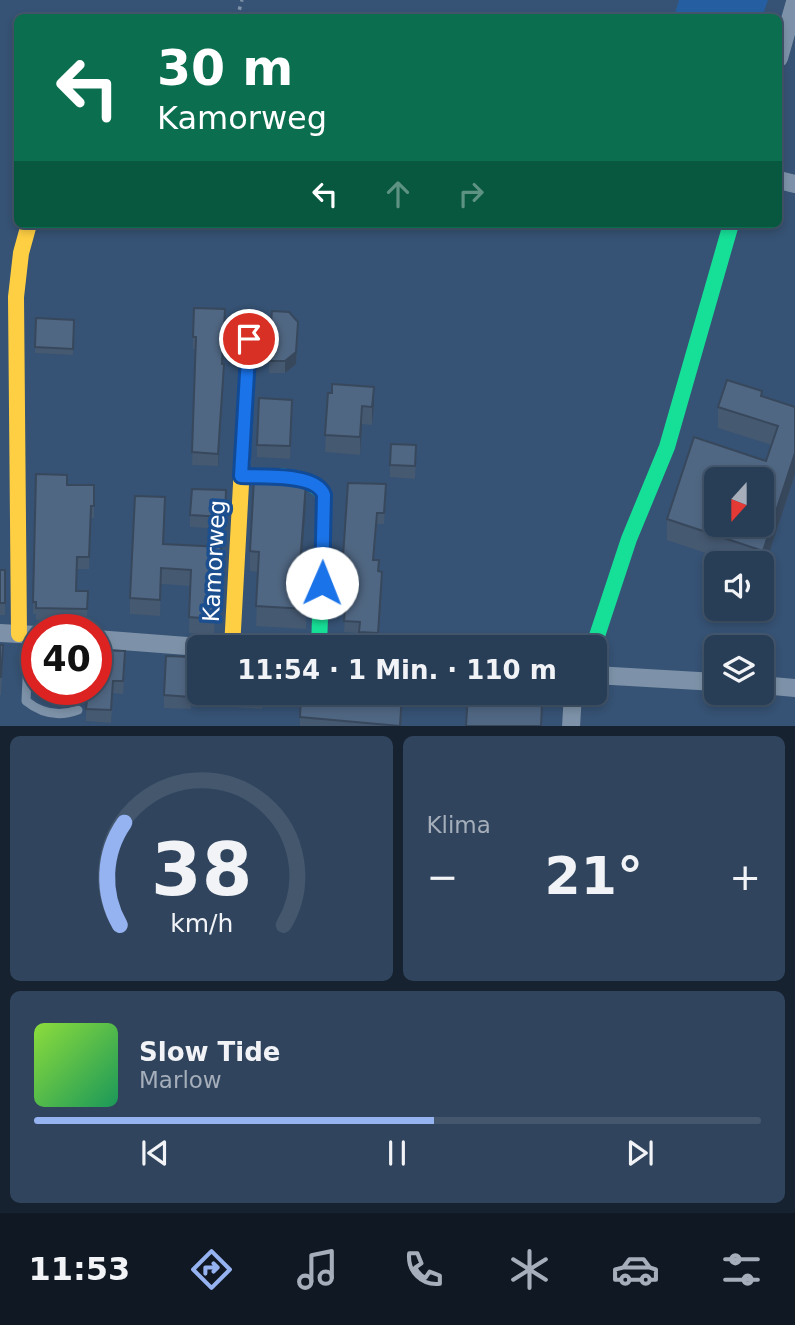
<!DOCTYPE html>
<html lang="de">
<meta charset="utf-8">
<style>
:root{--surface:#283e57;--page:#30455d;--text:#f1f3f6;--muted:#a5aeba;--line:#44576d;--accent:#95b2f1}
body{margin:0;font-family:"DejaVu Sans",sans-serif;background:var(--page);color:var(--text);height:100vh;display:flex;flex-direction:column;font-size:26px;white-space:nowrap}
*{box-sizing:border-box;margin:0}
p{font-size:23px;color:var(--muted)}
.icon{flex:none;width:38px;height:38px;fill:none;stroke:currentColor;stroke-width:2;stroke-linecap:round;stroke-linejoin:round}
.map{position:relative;height:726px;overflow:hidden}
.drawer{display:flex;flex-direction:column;gap:10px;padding:10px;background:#162230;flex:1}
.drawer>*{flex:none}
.guide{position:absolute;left:14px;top:14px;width:768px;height:214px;border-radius:10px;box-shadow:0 4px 10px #0003,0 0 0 2px var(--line);background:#0b6e4f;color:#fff;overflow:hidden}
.needle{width:46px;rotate:201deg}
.buttons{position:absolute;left:704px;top:467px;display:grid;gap:14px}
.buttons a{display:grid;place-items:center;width:70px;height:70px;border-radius:10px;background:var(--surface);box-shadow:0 4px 10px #0003,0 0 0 2px var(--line);font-size:35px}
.speed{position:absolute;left:21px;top:614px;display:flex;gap:14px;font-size:35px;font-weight:700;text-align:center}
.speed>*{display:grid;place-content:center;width:91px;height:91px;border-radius:50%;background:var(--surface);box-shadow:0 4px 10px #0003,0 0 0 2px var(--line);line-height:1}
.speed .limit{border:10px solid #d22;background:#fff;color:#111}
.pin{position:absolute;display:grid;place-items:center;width:60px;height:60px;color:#fff;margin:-30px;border:4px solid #fff;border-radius:50%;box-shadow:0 2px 7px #0007}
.me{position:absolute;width:77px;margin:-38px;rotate:1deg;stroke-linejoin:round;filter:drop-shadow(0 0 5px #0008)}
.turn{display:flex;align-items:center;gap:24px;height:147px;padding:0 28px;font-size:32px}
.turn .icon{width:91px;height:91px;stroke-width:2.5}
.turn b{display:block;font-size:49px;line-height:60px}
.lanes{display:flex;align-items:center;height:66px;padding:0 28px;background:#0003;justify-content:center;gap:35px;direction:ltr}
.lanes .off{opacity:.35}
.big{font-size:52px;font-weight:700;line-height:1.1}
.drawer .widget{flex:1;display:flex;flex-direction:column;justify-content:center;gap:10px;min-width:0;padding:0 24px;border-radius:10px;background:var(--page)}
.drawer .dial{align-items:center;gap:0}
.dial svg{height:182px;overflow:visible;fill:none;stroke:var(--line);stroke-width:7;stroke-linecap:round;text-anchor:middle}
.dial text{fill:var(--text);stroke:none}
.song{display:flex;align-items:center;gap:21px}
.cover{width:84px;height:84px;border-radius:10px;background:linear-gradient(135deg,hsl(90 70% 55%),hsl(150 70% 35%))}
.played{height:7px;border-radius:4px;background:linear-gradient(90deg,var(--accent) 55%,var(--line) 55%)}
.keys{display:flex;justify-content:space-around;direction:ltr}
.heat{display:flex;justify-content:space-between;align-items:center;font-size:38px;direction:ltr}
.drawer .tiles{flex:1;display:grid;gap:10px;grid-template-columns:1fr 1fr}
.widget:last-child{grid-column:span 2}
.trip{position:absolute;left:187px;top:635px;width:420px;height:70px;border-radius:10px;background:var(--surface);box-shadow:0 4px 10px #0003,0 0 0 2px var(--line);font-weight:700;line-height:70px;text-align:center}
.menu{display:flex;height:112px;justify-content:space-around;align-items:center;background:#101923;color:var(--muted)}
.menu .icon{width:49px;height:49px}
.menu .on{color:var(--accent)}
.menu b{font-size:32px;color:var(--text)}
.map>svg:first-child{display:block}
.park{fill:#265fa1}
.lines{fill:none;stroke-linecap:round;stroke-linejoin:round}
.path{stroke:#7d92a8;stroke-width:3.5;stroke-dasharray:3.5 5;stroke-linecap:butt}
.lane{stroke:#7d92a8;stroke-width:9}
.street{stroke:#7d92a8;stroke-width:18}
.fast{stroke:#16e098;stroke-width:16}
.slow{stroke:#ffcf43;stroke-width:16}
.wall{fill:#455971}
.shaded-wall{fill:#38485c}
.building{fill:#506783;stroke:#38485c;stroke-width:2;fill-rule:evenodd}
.route-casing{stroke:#114b97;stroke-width:18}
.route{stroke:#1a73e8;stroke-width:12}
.labels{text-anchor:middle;stroke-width:7;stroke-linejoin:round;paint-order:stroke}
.street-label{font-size:23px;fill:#fff;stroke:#1b4f8f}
</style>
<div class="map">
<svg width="795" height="727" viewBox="0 0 795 727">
<rect width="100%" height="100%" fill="#365274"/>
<polygon class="park" points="679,0 768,0 762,17 674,17"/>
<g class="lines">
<polyline class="path" points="237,18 242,0"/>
<path class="lane" d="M29,634L26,701C42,714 59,717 78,710"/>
<g class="street">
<polyline points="779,58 795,2"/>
<polyline points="779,180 795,184"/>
<polyline points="0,633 37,635"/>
<polyline points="96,639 213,648"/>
<polyline points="595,675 716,682"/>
<polyline points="761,685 795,688"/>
<polyline points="571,727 573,693"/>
</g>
<g class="fast">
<path d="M241,476C267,477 308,471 324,495L319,648"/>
<polyline points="593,648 629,539 667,447 731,224"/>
</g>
<g class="slow">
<polyline points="19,634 16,297 21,253 29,224"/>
<polyline points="232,648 249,339"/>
</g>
</g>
<g class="wall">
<polygon points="36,318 74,320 73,355 35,353"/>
<polygon points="225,321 223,364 224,376 218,466 192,465 196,349 193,349 193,337"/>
<polygon points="298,335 296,364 285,373 269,373 269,358 265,357 265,345"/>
<polygon points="328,393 374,405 372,425 362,424 360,455 325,452"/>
<polygon points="762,396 795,407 795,474 763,572 761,571 761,564 738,564 667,540 667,519 766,461 772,445 718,428 718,407"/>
<polygon points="292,412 290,459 257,457 257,445"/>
<polygon points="416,457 415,479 390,477 390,465"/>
<polygon points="36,474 67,485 94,485 94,518 91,518 89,569 77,569 76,591 88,591 87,621 36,620 36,614 33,614"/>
<polygon points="386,495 384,524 377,524 374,560 382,583 378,644 359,643 359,633 344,632 348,569 343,568 343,557"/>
<polygon points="226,502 225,529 190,527 190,515"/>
<polygon points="306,502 301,565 307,585 306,629 256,626 258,572 250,571 250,551"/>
<polygon points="165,513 163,544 221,563 220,587 216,587 214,635 189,633 190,586 161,584 160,616 130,614 130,598"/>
<rect x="0" y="570" width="5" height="45"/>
<polygon points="0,645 3,663 1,695 0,695"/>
<polygon points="125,663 123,694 113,693 111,723 86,721 86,709"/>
<polygon points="193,669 191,709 164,708 164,695"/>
<polygon points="232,693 263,693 262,709 232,707"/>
<polygon points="403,693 401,726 300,726 300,717"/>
</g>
<g class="shaded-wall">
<polygon points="298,322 296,364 285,373 285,361"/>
<polygon points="224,364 224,376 218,466 218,454"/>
<polygon points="374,387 374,405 372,425 372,407"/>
<polygon points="362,406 362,424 360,455 360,437"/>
<polygon points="795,453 795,474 763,572 763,551"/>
<polygon points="306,482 306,502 300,584 300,565"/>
<polygon points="382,572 382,583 378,644 378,633"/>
<polygon points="402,693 401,726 400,726"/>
</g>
<g class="building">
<polygon points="194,308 225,309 222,364 224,364 218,454 192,452 196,337 193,337"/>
<polygon points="272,311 289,312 298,322 296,352 285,361 269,361 270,345 265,345 266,323 271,323"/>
<polygon points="36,318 74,320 73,349 35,347"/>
<path d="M727,380L762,391L761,396L795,407V453L763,551L667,519L694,437L766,461L778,426L718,407ZM716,480H761V525H716Z"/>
<polygon points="332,384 374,387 372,407 362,406 360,437 325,435 328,393 332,393"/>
<polygon points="259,398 292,400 290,446 257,445"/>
<polygon points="391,444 416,445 415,466 390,465"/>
<polygon points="36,474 67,475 67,485 94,485 94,506 91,506 89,557 77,557 76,591 88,591 87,609 36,608 36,602 33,602"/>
<polygon points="254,479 306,482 300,565 307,565 306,609 256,606 259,552 250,551"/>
<polygon points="348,483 386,484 384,513 377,513 373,560 379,560 378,571 382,572 378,633 359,632 360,622 344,621 349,558 343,557"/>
<polygon points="192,489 226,490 225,517 190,515"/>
<polygon points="135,496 165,497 163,544 221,547 220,571 216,571 214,619 189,617 191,570 161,568 160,600 130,598"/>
<rect x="0" y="570" width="5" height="33"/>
<polygon points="0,645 3,645 1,677 0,677"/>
<polygon points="96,650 125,651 123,681 113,681 111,710 86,709 88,690 96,690"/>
<polygon points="166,656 193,657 191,697 164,695"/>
<polygon points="232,693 262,693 262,697 232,695"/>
<polygon points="301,693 402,693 400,726 300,717"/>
<polygon points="468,693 491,693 491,701 542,704 541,726 466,726"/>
</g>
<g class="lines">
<g class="route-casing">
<path id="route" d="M249,339L241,476C262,477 317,473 324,495L322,583"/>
</g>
<use href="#route" class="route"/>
</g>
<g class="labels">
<g class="street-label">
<text transform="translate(214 561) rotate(-87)" y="8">Kamorweg</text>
</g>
</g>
</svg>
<div class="buttons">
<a><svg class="needle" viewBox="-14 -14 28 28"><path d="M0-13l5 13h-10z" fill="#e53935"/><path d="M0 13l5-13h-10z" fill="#a5aeba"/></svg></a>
<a><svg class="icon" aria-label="sound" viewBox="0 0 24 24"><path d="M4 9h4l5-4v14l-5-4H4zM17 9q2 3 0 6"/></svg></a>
<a><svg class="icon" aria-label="layers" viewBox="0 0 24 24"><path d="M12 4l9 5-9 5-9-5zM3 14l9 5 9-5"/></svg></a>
</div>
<div class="speed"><div class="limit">40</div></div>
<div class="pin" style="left:249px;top:339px;background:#d93025"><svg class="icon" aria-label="arrive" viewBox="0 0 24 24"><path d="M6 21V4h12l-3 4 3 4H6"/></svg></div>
<svg class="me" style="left:322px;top:583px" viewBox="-20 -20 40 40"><circle r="19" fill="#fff"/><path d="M0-13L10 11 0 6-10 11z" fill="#1a73e8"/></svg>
<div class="trip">11:54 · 1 Min. · 110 m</div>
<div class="guide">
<div class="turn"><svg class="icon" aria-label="left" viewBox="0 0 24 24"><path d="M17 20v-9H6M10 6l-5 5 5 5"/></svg><div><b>30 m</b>Kamorweg</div></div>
<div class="lanes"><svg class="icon" aria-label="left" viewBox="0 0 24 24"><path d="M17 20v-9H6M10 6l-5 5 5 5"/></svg><svg class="icon off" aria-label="ahead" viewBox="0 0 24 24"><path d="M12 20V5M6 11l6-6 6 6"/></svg><svg class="icon off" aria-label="right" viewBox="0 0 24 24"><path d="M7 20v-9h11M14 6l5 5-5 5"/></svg></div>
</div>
</div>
<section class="drawer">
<div class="tiles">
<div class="widget dial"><svg viewBox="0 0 100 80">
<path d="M14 69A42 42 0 1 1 86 69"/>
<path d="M14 69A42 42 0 0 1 16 24" stroke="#95b2f1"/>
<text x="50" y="56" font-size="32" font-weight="700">38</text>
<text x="50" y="72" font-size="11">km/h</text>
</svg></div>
<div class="widget"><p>Klima</p>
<div class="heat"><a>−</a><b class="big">21°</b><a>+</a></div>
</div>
<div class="widget">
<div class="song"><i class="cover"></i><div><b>Slow Tide</b><p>Marlow</p></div></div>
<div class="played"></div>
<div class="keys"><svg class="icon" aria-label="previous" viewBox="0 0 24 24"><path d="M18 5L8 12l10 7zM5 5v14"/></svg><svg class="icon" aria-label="pause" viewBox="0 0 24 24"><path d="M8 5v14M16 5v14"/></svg><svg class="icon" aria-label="next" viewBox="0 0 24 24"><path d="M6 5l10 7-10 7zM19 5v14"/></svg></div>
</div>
</div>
</section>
<nav class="menu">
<b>11:53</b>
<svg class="icon on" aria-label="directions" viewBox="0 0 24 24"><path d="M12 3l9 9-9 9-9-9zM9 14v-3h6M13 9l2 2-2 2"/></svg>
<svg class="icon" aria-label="music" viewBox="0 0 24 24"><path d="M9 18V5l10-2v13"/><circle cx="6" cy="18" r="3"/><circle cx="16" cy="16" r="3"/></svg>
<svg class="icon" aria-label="phone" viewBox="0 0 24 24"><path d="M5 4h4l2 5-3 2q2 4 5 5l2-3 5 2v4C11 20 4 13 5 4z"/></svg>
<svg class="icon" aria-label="climate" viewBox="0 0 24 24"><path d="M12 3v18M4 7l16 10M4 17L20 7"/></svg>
<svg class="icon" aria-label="car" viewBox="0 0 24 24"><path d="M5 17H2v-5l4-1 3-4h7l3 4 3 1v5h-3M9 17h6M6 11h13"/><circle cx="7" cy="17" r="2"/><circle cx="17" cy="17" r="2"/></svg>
<svg class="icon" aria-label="filters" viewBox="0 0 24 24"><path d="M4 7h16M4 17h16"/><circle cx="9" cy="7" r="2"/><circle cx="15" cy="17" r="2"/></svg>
</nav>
